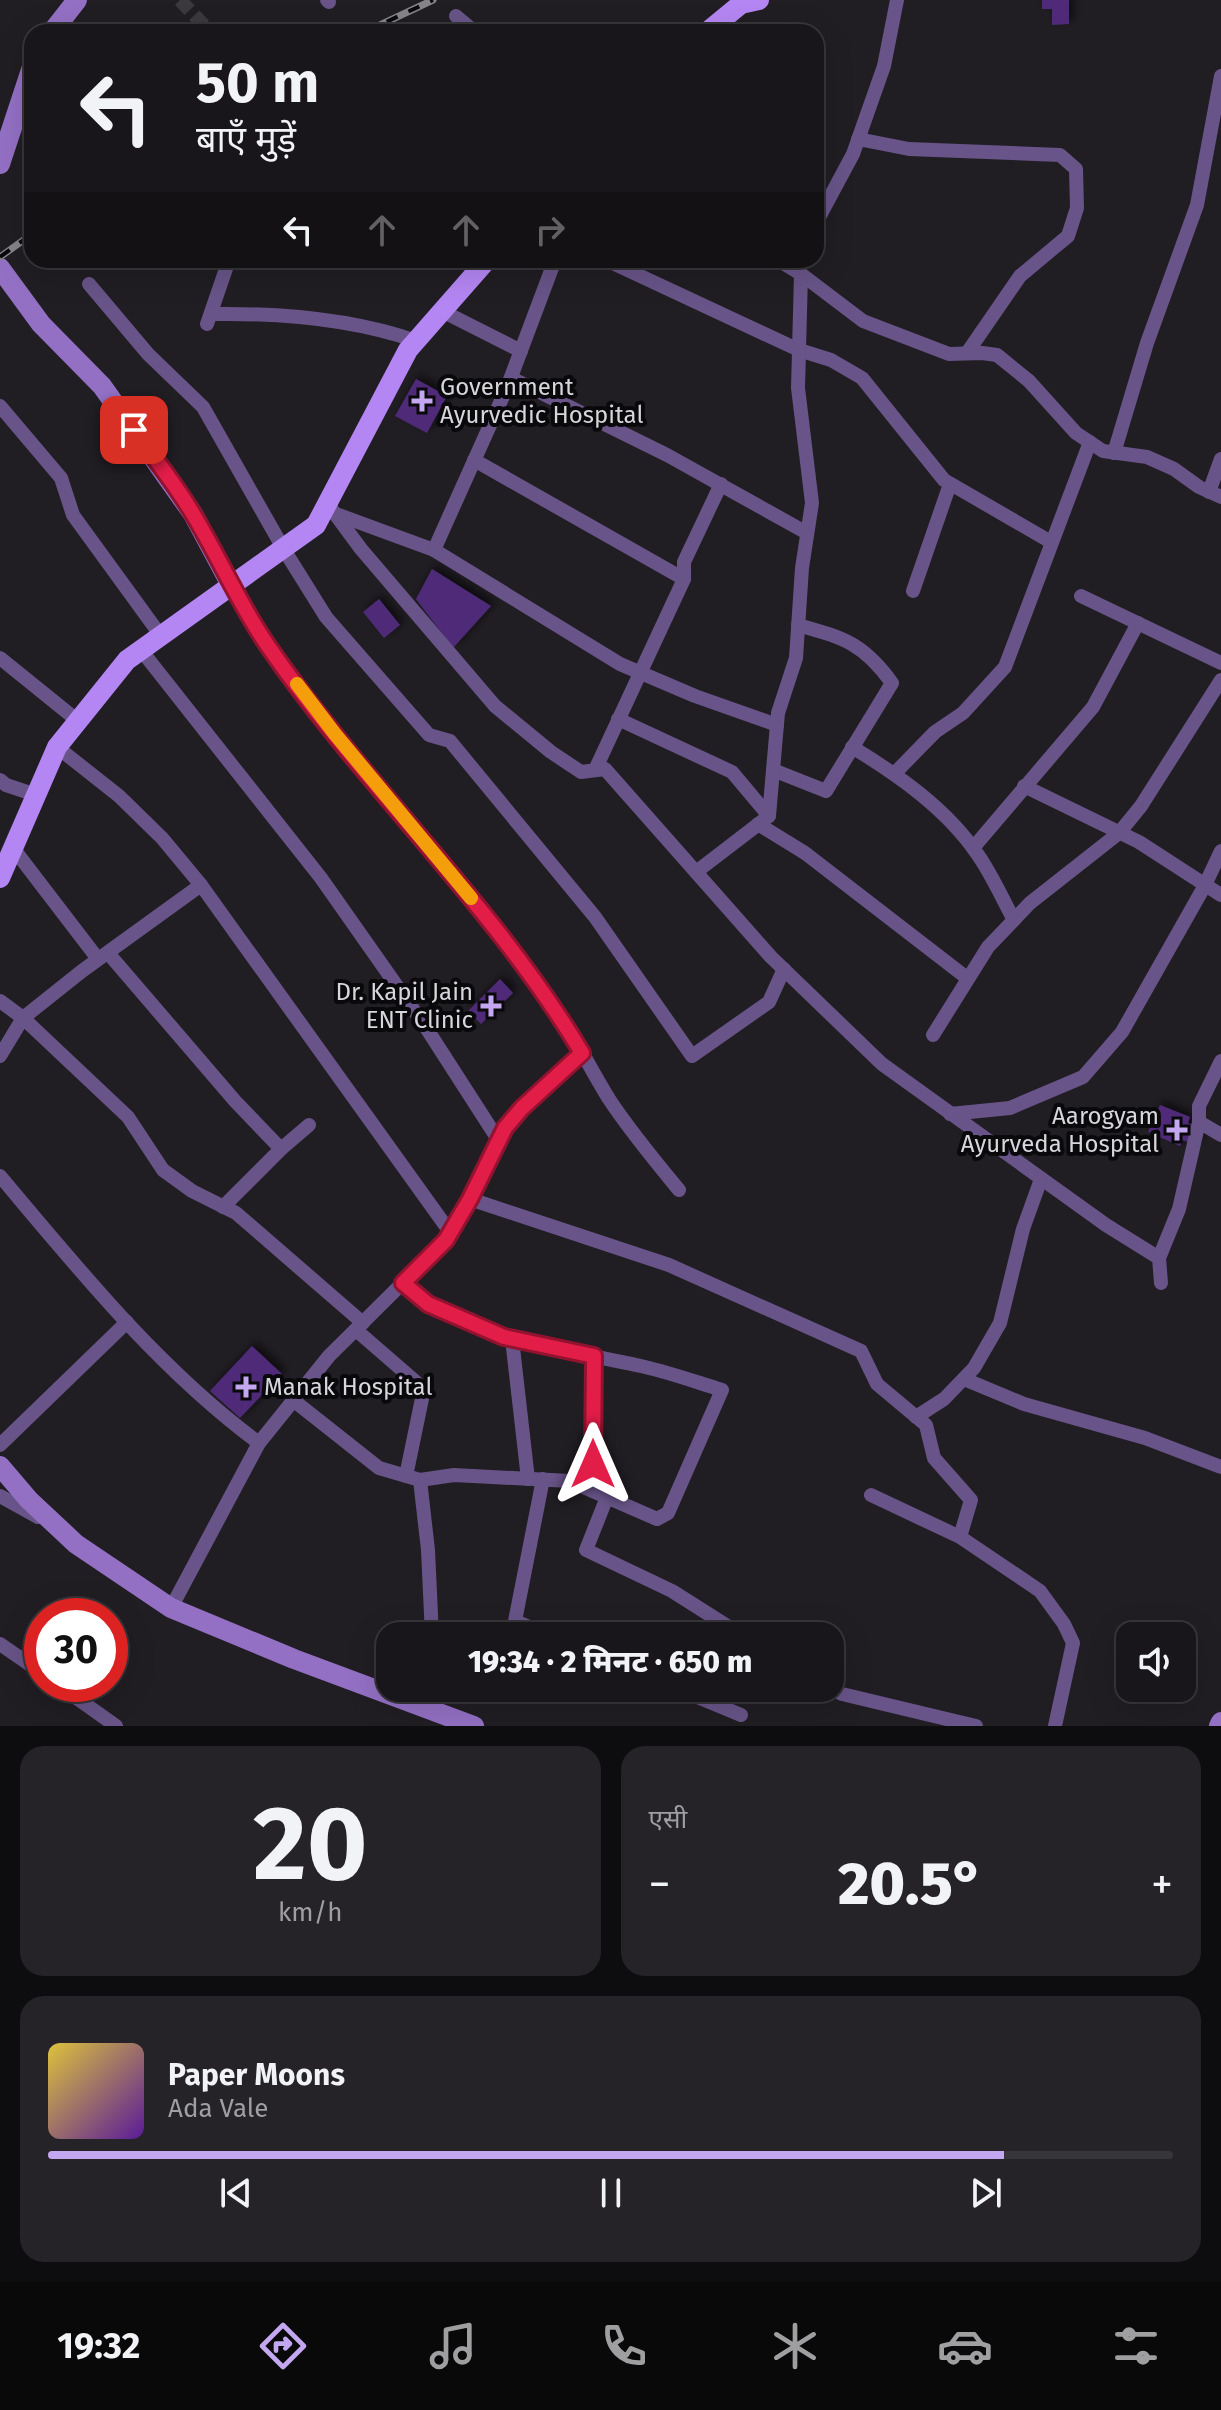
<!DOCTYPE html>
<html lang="hi">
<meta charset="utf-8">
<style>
:root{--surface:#18161a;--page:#252327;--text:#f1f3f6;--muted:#9f9fa2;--line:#363539;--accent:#c4a7f1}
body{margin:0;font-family:"Fira Sans","Noto Sans Devanagari",sans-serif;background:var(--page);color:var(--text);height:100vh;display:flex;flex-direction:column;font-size:30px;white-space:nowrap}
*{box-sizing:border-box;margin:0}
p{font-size:26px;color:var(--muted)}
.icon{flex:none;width:44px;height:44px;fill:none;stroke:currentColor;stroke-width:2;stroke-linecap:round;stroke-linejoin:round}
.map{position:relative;height:1726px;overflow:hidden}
.sheet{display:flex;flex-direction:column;gap:20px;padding:20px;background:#0d0c0e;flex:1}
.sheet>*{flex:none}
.banner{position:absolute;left:24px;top:24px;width:800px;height:244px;border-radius:24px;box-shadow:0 8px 32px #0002,0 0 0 2px var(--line);background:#18161a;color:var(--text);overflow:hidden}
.tools{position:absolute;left:1116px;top:1622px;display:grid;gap:16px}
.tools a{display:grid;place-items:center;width:80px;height:80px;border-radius:16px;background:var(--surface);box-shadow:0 8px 32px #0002,0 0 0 2px var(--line);font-size:40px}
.speed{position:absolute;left:24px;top:1598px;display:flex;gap:16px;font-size:40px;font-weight:700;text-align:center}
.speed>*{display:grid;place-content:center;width:104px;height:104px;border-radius:50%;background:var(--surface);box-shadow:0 8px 32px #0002,0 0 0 2px var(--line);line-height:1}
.speed .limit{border:12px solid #d22;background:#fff;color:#111}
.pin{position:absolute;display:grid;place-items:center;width:68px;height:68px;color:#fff;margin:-34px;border-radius:16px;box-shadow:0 4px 12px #0006}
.me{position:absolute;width:88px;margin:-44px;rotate:0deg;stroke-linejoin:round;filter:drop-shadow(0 0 6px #0008)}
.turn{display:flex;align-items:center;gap:28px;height:168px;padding:0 40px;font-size:36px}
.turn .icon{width:104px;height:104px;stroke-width:2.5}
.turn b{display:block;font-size:56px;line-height:68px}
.lanes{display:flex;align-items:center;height:76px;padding:0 40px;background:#0003;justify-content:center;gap:40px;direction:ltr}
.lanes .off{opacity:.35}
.big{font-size:60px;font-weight:800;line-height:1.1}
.sheet .card{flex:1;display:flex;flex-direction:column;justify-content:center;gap:12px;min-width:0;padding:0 28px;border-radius:24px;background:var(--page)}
.sheet .dial{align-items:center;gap:0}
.dial b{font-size:104px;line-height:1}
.song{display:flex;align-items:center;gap:24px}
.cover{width:96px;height:96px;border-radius:12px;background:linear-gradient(135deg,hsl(50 70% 55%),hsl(270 70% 35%))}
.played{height:8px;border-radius:4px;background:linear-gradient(90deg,var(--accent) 85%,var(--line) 85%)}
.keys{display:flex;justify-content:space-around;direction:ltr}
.heat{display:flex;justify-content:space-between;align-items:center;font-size:44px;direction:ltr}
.sheet .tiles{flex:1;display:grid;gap:20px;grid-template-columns:1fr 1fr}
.card:last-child{grid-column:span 2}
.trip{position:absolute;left:376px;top:1622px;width:468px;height:80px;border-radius:24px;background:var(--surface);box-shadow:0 8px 32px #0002,0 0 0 2px var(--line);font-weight:800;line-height:80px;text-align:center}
.tab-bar{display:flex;height:128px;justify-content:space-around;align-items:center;background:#0a090a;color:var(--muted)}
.tab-bar .icon{width:56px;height:56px}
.tab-bar .selected{color:var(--accent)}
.tab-bar b{font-size:36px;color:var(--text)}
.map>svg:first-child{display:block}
.building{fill:#4f2b79;filter:url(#shadow)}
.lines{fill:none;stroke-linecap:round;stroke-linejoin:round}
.street-tunnel{stroke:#3b393e;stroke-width:14;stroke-dasharray:14 7;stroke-linecap:butt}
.street{stroke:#685488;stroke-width:14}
.secondary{stroke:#9370c4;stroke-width:20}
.primary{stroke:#b486f3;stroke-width:20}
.rail-casing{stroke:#868489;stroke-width:7}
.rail{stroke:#09080b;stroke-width:4;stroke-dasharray:12;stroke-linecap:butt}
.route-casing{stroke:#92132f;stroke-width:20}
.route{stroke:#e11d48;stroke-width:14}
.slow{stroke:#f59e0b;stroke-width:14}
.poi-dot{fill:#c4a7f1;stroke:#09080b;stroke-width:3}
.labels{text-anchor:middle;stroke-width:8;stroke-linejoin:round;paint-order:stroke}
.poi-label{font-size:24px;fill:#d7d6da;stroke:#09080b;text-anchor:start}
</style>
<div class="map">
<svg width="1221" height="1726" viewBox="0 0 1221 1726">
<defs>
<filter id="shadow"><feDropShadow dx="4" dy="-4" stdDeviation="4" flood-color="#0009"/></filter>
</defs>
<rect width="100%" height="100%" fill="#201d23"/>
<g class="building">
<polygon points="1042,0 1069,0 1069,24 1052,25 1052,9 1042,9"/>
<polygon points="416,379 447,396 427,433 395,416"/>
<polygon points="432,569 491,606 453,648 416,599"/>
<polygon points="379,599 400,625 384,638 363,612"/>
<polygon points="500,979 513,993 481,1024 468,1011"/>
<polygon points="1160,1105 1190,1117 1188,1123 1203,1129 1196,1146 1183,1140 1180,1146 1148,1132"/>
<polygon points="252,1346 282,1374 240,1418 210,1391"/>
</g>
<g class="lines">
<polyline class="street-tunnel" points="180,0 210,32"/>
<g class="street">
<polyline points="327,0 329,2"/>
<polyline points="456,16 475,32"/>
<polyline points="858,139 909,149 1060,155 1076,169 1077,208 1068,236 1020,276 967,353"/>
<polyline points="816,223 853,154 884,66 897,0"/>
<polyline points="606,260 799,350 831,360 862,378 944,480 1051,542"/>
<polyline points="801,274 863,321 949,354 982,353 997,355 1029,381 1076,433 1103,451 1147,457 1174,469 1199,487 1221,497"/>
<polyline points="89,284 148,354 203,407 283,548 326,617 429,735 450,741 595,917 692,1056 769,1002 784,969"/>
<polyline points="442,311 521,351"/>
<path d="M211,314C277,313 353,319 416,341"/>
<polyline points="207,324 229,260"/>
<polyline points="511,378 667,455 807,533"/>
<polyline points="0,406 61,478 73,515 161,636"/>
<polyline points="1114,453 1147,343 1197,205 1221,76"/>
<polyline points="474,460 684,579"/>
<polyline points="1209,492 1221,459"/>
<polyline points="327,503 361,549 495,706 551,752 581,772 605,769 771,957 882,1064 1106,1225 1159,1258 1161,1283"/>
<polyline points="336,514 434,550 620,664 695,696 777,725"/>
<polyline points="434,550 508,385 555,260"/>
<path d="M231,585C321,733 444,856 546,994C570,1027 588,1065 609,1099C630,1131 655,1161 679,1190"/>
<polyline points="913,591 950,484"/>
<polyline points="1081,596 1221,663"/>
<polyline points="141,650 321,878 425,1026 499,1141"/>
<polyline points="0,658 78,721"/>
<polyline points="618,719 732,772 769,816"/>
<polyline points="57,747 119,796 162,838 201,885 450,1232"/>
<path d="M852,747C898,775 947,809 978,855C992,875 1002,898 1014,920"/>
<polyline points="595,770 684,579 684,562 721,484"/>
<path d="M773,770L826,791L892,683C863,643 844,638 798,625"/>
<polyline points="895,773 935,732 963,713 1005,667 1090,442"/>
<polyline points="0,780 6,785 36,795"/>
<polyline points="1024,786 1139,842 1221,895"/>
<polyline points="758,824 805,853 967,978"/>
<polyline points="13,848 98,959"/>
<polyline points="973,848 1093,707 1138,623"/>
<polyline points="696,872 769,816 778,713 796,658 802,568 812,503 798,388 801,274 778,260"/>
<polyline points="108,953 235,1101 281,1149"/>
<polyline points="0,1001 23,1018 128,1117 163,1170 192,1191 236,1213 363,1323"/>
<polyline points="933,1035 988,947 1030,903 1119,833 1141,806 1221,680"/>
<polyline points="0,1056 23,1018 82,971 201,885"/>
<polyline points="950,1114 1010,1108 1083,1077 1122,1032 1204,887 1221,851"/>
<polyline points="1199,1122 1199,1106 1221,1061"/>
<path d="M0,1176C80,1271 159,1369 259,1443"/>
<polyline points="470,1199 669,1265 861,1351 877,1384 926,1425 934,1458 971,1500 960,1537"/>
<polyline points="223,1207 281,1149 309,1125"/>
<polyline points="1159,1258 1179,1209 1199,1122 1221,1135"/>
<path d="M403,1283C472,1340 560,1348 645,1367C671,1373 696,1382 722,1390L668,1513L657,1519L570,1481L454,1475L420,1480"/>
<polyline points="356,1330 424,1389 406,1476"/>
<polyline points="512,1339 528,1479"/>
<polyline points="964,1379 1024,1404 1145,1438 1221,1467"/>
<polyline points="293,1400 379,1468 420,1480 428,1550 432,1636"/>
<polyline points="916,1417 944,1399 974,1368 1000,1323 1023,1229 1041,1179"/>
<polyline points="0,1445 127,1322"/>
<polyline points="543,1479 515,1621 550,1636"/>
<polyline points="593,1491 594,1356"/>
<polyline points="871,1495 960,1537 1040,1591 1064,1624 1073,1643 1055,1726"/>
<polyline points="0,1496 38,1517"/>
<polyline points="607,1497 586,1550 672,1591 743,1636"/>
<polyline points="171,1608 259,1443 329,1356 446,1240 470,1199 505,1128 522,1108 582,1053"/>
<polyline points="0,1644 42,1673"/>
<polyline points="57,1684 116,1726"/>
<polyline points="676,1688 741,1715"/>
<polyline points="830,1688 842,1694 976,1726"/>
<polyline points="430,1709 431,1688"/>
</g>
<g class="secondary">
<polyline points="52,32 77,0"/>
<polyline points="0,164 32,67"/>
<polyline points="0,268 41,324 102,386 193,514 231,585"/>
<polyline points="0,1466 29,1500 76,1544 171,1608 294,1659 474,1726"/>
<polyline points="1219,1726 1221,1722"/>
</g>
<g class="primary">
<polyline points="707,32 741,4 759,0"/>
<polyline points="0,878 57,747 127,660 316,525 408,350 487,260"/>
</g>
<g class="rail-casing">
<g id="rail">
<polyline points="365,32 433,0"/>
<polyline points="0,257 32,234"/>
</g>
</g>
<use href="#rail" class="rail"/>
</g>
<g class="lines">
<g class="route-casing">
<path id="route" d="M134,430C154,458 176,485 193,514C219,557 239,604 268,646C365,787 494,905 582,1053L522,1108L505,1128L470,1199L446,1240L403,1283L428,1304L504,1337L594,1356L593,1464"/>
</g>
<use href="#route" class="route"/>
<polyline class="slow" points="297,684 335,734 471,898"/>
</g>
<g class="poi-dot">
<path d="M418 389h8v8h8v8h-8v8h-8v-8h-8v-8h8z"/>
<path d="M487 994h8v8h8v8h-8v8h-8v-8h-8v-8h8z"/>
<path d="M1173 1118h8v8h8v8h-8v8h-8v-8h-8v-8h8z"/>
<path d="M242 1375h8v8h8v8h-8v8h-8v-8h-8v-8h8z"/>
</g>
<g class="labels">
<g class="poi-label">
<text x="440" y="395">Government<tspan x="440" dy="28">Ayurvedic Hospital</tspan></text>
<text x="473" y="1000" text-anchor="end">Dr. Kapil Jain<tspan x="473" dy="28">ENT Clinic</tspan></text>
<text x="1159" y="1124" text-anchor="end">Aarogyam<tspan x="1159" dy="28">Ayurveda Hospital</tspan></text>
<text x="264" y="1395">Manak Hospital</text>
</g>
</g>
</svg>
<div class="tools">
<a><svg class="icon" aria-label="sound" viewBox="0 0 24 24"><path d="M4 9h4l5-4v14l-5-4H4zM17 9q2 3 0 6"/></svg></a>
</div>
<div class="speed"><div class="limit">30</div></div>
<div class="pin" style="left:134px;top:430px;background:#d93025"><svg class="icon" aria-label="arrive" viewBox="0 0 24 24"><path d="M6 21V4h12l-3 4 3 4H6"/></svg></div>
<svg class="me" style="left:593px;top:1464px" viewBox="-20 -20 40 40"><path d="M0-17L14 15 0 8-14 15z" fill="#e11d48" stroke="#fff" stroke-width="4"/></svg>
<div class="trip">19:34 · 2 मिनट · 650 m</div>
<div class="banner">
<div class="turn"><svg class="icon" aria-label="left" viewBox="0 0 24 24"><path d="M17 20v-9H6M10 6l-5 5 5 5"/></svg><div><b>50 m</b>बाएँ मुड़ें</div></div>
<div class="lanes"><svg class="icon" aria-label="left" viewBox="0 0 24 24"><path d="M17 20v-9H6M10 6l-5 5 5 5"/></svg><svg class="icon off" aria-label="ahead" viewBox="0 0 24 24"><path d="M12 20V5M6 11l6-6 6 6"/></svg><svg class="icon off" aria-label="ahead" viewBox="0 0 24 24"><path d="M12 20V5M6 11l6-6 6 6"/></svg><svg class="icon off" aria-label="right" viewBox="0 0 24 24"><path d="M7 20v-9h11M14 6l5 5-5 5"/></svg></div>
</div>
</div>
<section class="sheet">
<div class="tiles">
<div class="card dial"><b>20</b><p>km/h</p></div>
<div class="card"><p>एसी</p>
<div class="heat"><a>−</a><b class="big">20.5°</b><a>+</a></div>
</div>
<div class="card">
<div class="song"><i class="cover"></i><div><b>Paper Moons</b><p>Ada Vale</p></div></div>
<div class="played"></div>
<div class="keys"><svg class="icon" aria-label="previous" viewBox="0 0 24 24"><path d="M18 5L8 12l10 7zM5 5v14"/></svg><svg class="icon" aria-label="pause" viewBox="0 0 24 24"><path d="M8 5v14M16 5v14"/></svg><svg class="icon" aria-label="next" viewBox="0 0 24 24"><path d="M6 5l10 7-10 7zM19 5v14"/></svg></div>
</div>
</div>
</section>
<nav class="tab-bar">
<b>19:32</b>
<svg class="icon selected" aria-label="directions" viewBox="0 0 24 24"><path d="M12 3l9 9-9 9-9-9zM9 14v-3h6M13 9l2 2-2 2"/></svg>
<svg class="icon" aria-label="music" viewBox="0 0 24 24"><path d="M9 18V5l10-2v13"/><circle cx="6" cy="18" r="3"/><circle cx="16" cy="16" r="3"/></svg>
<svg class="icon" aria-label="phone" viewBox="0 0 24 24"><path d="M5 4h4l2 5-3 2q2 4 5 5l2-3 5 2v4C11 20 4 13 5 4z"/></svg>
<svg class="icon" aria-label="climate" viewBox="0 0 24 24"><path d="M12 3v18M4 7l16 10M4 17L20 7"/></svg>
<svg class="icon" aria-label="car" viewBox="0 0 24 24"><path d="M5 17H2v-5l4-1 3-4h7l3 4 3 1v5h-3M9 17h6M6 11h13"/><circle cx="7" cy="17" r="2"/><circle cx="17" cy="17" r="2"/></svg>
<svg class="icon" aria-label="filters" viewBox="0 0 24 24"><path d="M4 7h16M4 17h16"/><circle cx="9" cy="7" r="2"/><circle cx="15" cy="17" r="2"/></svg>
</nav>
